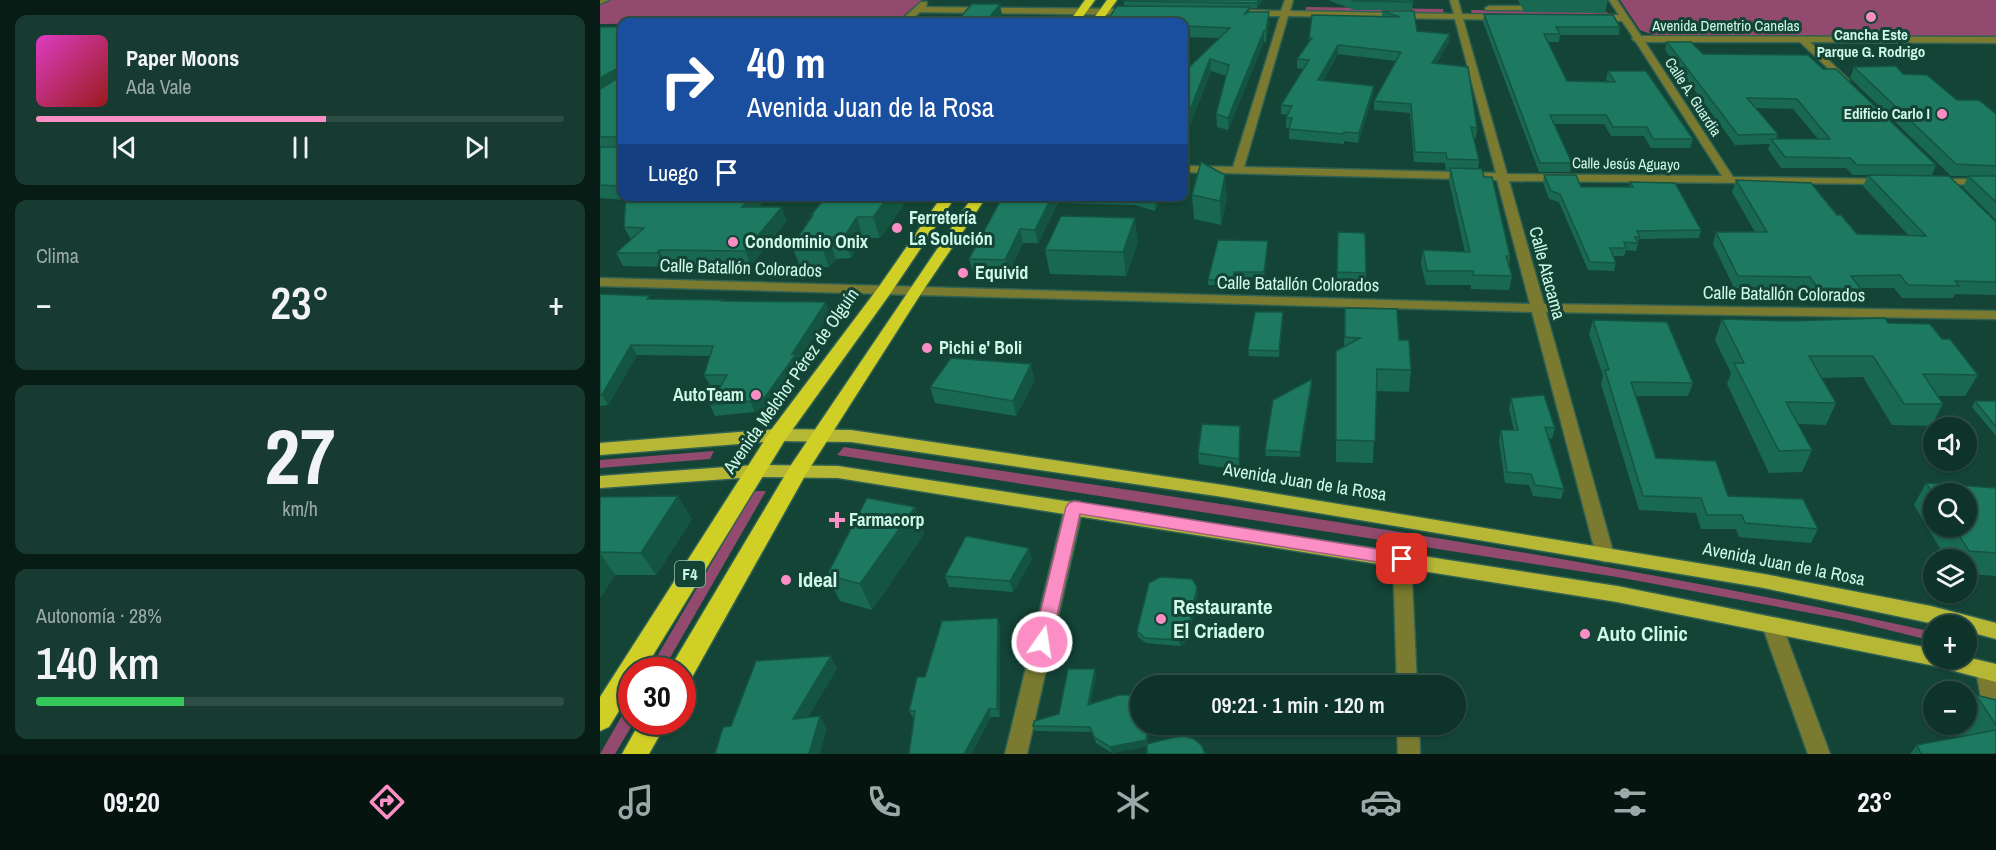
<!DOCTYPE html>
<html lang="es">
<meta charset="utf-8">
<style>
:root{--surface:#0e3328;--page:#173b30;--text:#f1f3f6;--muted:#9baaa8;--line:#2e4e45;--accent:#fb8fc5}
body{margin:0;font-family:"Archivo Narrow",sans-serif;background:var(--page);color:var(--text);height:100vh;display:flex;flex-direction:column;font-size:22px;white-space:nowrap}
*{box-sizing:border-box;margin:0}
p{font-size:20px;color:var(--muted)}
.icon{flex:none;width:33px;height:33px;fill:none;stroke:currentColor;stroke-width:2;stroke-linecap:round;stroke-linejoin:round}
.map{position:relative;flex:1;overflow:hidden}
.drawer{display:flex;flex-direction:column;gap:15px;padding:15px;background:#081c16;width:600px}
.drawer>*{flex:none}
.hud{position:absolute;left:18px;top:18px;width:570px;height:183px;border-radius:12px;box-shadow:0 2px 4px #0004,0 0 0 2px var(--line);background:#1a4fa0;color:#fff;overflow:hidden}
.tools{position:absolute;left:1323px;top:417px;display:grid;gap:12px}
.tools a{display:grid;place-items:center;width:54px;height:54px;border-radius:50%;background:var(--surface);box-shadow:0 2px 4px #0004,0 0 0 2px var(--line);font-size:30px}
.speed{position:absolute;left:18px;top:657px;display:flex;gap:12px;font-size:30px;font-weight:700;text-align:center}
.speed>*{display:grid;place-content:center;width:78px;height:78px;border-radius:50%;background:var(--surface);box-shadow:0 2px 4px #0004,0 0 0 2px var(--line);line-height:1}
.speed .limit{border:9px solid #d22;background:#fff;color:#111}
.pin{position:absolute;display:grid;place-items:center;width:51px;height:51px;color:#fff;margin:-26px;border-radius:12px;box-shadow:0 3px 9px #0006}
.me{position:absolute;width:66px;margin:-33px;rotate:13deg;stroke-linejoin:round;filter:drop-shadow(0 0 4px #0008)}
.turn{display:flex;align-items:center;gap:21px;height:126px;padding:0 30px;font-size:27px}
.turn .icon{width:78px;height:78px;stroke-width:2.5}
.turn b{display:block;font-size:42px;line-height:51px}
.then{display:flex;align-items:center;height:57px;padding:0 30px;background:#0003;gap:12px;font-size:22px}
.big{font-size:45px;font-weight:600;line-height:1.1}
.drawer .widget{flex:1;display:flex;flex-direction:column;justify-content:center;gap:9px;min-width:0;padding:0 21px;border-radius:12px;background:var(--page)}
.drawer .dial{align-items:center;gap:0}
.dial b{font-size:78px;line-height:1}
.song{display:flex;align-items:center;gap:18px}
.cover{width:72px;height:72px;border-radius:9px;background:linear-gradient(135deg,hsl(310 70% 55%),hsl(0 70% 35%))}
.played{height:6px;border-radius:3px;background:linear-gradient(90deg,var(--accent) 55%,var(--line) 55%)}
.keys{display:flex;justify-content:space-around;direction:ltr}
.heat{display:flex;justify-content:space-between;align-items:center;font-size:33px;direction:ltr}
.charge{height:9px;border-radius:4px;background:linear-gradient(90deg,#34c759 28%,var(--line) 0)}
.trip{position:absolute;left:530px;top:675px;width:336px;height:60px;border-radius:30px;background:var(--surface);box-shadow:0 2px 4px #0004,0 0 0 2px var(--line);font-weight:600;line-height:60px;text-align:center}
.tab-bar{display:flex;height:96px;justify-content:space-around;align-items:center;background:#061410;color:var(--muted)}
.tab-bar .icon{width:42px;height:42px}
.tab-bar .selected{color:var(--accent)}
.tab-bar b{font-size:27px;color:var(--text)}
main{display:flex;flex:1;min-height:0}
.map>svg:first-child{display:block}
.green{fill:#924a6f}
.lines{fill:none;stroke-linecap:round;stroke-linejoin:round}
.minor-casing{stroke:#316152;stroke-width:3}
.major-casing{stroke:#316152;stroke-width:3}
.highway-casing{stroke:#316152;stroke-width:3}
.minor{fill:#7a7b30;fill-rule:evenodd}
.major{fill:#b7b736;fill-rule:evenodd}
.highway{fill:#d0cf26;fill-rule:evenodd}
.wall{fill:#196852;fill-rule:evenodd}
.shaded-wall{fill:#145542}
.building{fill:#1d795f;stroke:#145542;stroke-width:1.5}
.route{fill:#fb8fc5;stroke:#a35d80;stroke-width:1.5}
.poi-dot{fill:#fb8fc5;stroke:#134436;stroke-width:2}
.labels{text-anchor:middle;stroke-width:6;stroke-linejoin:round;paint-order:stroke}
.far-street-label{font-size:15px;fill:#cef8e7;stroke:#134436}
.far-poi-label{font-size:15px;font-weight:bold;fill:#cef8e7;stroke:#134436}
.shield{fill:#134436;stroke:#96c2b2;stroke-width:1.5}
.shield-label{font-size:16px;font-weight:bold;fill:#cef8e7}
.poi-label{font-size:18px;font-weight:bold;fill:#cef8e7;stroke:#134436;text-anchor:start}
.street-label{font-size:18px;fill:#cef8e7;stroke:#134436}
.near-poi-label{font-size:21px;font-weight:bold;fill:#cef8e7;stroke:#134436;text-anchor:start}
</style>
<main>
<section class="drawer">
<div class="widget">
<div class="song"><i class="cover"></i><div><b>Paper Moons</b><p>Ada Vale</p></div></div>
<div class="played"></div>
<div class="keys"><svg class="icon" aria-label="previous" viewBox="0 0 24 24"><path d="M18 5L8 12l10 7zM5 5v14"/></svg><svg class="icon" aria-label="pause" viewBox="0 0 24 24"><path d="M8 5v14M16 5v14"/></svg><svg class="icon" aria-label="next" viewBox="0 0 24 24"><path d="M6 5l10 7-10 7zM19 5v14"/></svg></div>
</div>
<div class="widget"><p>Clima</p>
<div class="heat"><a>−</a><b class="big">23°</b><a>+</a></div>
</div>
<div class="widget dial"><b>27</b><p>km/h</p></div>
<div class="widget"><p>Autonomía · 28%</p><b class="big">140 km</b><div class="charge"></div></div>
</section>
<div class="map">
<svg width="1396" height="754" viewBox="0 0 1396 754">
<rect width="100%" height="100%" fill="#134436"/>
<g class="green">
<polygon points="11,0 322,0 296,22 0,24 0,5"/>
<polygon points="1020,0 1396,0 1396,38 1056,36 1040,30"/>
<polygon points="706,7 843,9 844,14 705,12"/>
<polygon points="871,10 1007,12 1008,15 872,14"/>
<path d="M244,447C608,503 974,552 1333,632V641L1248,620L1017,577L237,455Z"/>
<polygon points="114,451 110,459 0,468 0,460"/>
<polygon points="154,491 166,491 63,670 49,670"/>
<polygon points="31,700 32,722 34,722 15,754 0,754"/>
</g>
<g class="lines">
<g class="minor-casing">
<g id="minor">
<polygon points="0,0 9,0 0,4"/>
<path d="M685,0H693L690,11L854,14L850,0H858L862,14L906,15V19L903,20L863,19L907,174L1122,176L1036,42L1032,39L1033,37L1022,21H996L992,18L996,15H1019L1009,0H1017L1041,36L1396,37V43L1210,42L1249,80V84L1246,85L1200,42H1045L1133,177L1285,179L1291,182L1289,184L909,181L944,304L1396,311V319L946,312L1014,555L1011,560L1005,562L999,560L996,555L932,312L0,286V278L930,304L897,180L584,172V166L633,167L680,16H648L644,13L648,10L681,11ZM688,16L855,19L896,173L644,167Z"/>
<polygon points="321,2 327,2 326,7 531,9 535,12 531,15 320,12 308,22 299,22"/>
<polygon points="889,6 940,6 944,8 940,10 886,10 885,8"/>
<polygon points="1336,179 1396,179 1396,185 1332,184 1330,182"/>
<polygon points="474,501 480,502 483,507 427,754 405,754 465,507 468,502"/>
<polygon points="802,552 808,554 811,559 817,686 797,686 793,559 796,554"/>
<polygon points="1172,617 1179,619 1182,625 1230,754 1208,754 1162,625 1165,619"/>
<polygon points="1386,662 1393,665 1396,671 1396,729 1389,726 1385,719 1376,671 1379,665"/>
<polygon points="797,724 819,724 820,754 798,754"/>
</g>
</g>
<g class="major-casing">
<g id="major">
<polygon points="178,429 251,430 623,485 1164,574 1331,606 1396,623 1396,639 1366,631 1366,626 1344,626 1164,588 623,497 251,442 178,441 0,455 0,443"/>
<polygon points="155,465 238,466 1017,586 1334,649 1334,658 1366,657 1396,664 1396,682 1335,666 1017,602 238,478 155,477 0,488 0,476"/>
</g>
</g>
<g class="highway-casing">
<g id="highway">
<polygon points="485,0 495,0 479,22 469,22"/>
<polygon points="507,0 517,0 501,22 491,22"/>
<polygon points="342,196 356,196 290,294 185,440 44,670 32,670 32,690 9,727 0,731 0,697 171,430 278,288"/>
<polygon points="373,196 387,196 322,292 206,474 91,679 82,681 82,670 70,670 73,663 191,465"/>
<polygon points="40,722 67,722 49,754 22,754"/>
</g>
</g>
<use href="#minor" class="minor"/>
<use href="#major" class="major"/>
<use href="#highway" class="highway"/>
</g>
<g class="wall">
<polygon points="524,0 663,0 657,8 650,8 650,12 669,23 666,42 664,42 628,130 617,127 616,114 626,76 611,71 584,140 584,72 619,38 584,37 584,22 524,6"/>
<polygon points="728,0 813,0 813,2 812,10 754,10"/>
<polygon points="918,0 1008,0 1005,13 924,12"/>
<polygon points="782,11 814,11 817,31 850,34 849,42 836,64 877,128 876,138 873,138 879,160 878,169 884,177 910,256 909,266 912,276 909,290 871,289 871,285 826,285 821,264 823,250 865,252 849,181 850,170 846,170 845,163 814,162 810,113 774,110 774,101 796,61 738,54 723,81 773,95 758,143 744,141 744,144 689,139 689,128 686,128 686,118 688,115 681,114 681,105 704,69 697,68 697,59 709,42 709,38 782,17"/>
<polygon points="884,14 1020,27 1019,35 960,35 959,42 948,42 967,81 1008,82 1006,79 1008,71 1093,139 1090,148 1051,148 1044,136 1011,136 1004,124 954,124 972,163 970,172 939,172 883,22"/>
<polygon points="0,27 22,27 22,196 169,196 159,207 187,221 151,265 66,264 64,267 23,266 16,253 31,240 24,227 26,198 24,200 0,198"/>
<path d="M1067,42L1103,54L1336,165L1332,175L1396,222V295L1355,294L1353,298H1302L1294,288H1260L1261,289L1255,302L1213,301L1205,289L1134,288L1113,244L1116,232H1155L1132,192L1136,180L1237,215L1257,234L1308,235L1263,186L1268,175H1253L1246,168H1181L1168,149L1170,144L1135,145L1065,50ZM1156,108L1193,109L1218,139H1176L1178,134Z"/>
<polygon points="1254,67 1303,74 1357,100 1396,114 1396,220 1363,187 1368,176 1351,176 1250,78"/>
<polygon points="944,175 981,187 1029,187 1030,182 1101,230 1099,238 1039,239 1036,251 1026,250 1024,256 1013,256 1016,263 1014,271 988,270 959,202 949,199 943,183"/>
<polygon points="592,195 627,198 621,225 594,219"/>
<polygon points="310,196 280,238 263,238 251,258 236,259 229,267 200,267 192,246 212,217 211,215"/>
<polygon points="403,196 561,196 555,211 535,205 458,203 438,243 423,243 408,274 373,272 369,259"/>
<polygon points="738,232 766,273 766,283 737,282"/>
<polygon points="538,242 526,276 450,274 445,250"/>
<polygon points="668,246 664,277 634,277 633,285 608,285 608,280"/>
<polygon points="0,294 51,299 124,301 230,312 199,360 200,364 170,408 155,412 115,416 110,405 121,385 110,385 104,375 110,356 37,355 8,405 0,406"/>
<polygon points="745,308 799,340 811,370 809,392 776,391 773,463 736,462 736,351 744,346"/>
<polygon points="683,312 679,357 649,356 648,350"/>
<polygon points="1122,319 1288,323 1342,339 1378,375 1365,396 1338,396 1343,404 1331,426 1292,425 1263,377 1221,378 1236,403 1226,425 1198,424 1212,450 1202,472 1169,473 1127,384 1131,373 1115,340"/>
<polygon points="993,320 1093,383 1088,396 1036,396 1056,458 1128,496 1218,529 1211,543 1139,537 1136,529 1101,529 1096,513 1039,510 1001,384 1003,376 989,334"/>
<polygon points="435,380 416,416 335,403 330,387"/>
<polygon points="712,385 700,457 666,456 665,450"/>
<polygon points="911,398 955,428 952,439 949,438 964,489 961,499 933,496 929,485 905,483 899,441 901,430 914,430 909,409"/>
<polygon points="1375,401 1396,401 1396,436 1372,407"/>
<polygon points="640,437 639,470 599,464 598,453"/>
<path d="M1326,483L1396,488V576L1366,574V560H1347L1314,505ZM1334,494L1366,526H1334Z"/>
<polygon points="0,497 92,519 56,575 15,575 0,598"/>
<polygon points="315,507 324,534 272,610 240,601 227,575"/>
<polygon points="432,559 413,592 349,587 345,576"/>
<polygon points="598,592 588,640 580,646 546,643 538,637 537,631"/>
<polygon points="400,626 400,717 391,717 371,754 309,754 314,718 313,718 309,711 325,677"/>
<polygon points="496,675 490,704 547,746 512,753 496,743 492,732 435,731 433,726 459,714"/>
<polygon points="1376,695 1396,700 1396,754 1310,754 1317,745 1358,737 1351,726 1353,724 1366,724 1366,707"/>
</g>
<g class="shaded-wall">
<polygon points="659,0 663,0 657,8 657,3"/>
<polygon points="400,4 402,15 396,22 387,22 389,18"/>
<polygon points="669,12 669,23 666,42 666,31"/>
<polygon points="664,31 664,42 628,130 628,118"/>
<polygon points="850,34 849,42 831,72 832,63"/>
<polygon points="738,45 738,54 718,89 718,80"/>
<polygon points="610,59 611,71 584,140 584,125"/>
<polygon points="18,68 22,77 0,92 0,78"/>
<polygon points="774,86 773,95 758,143 759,133"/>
<polygon points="625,175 627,198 621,225 620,201"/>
<polygon points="22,183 22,196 18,186"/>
<polygon points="151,196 169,196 147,220 142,207"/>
<polygon points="289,196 310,196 280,238 273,217"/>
<polygon points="452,196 457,196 458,203 438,243 435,230"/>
<polygon points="554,196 561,196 555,211 554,197"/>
<polygon points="182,207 187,221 151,265 145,251"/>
<polygon points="257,217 263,238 251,258 244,237"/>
<polygon points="535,218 538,242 526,276 523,252"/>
<polygon points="420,229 423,243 408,274 405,260"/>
<polygon points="228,237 236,259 229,267 221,246"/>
<polygon points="668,241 668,246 664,277 664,272"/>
<polygon points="59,250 66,264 64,267 57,253"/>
<polygon points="226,302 230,312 199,360 200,364 170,408 155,412 150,401 192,354"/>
<polygon points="31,345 37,355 8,405 2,395"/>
<polygon points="431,364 435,380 416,416 413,401"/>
<polygon points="712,379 712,385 700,457 700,452"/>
<polygon points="78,496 92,519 56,575 41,553"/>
<polygon points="315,507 324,534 272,610 260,584"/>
<polygon points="429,548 432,559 413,592 410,581"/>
<polygon points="0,553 15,575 0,598"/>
<polygon points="597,587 598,592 588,640 580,646 579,640"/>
<polygon points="398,618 400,626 400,717 397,709"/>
<polygon points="231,656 237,669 200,731 193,719"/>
<polygon points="495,669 496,675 489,710 488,705"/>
<polygon points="389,709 391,717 371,754 364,754"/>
<polygon points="220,716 227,728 220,754 209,754"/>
<polygon points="549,724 551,724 547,746 512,753 510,747"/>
</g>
<g class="building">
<polygon points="524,0 659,0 657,3 523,1"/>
<polygon points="751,0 813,0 813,2 755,1"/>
<polygon points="372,4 400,4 389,18 391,18 387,22 303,22 306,20 356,22"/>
<polygon points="517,6 650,7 644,15 648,12 669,12 666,31 664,31 628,118 616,114 629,65 610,59 584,125 584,72 630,28 584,26 584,22 506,22"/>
<polygon points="782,11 814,11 817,31 850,34 832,63 868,67 877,128 871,127 879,160 847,159 846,153 815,152 811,104 774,101 801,52 738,45 718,80 774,86 759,133 744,132 744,134 689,129 692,118 686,118 692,106 681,105 709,60 697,59 712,38 709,38 712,15 800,17"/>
<polygon points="884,14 1013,15 1020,27 956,27 960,34 944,34 967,81 1015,82 1008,71 1046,71 1093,139 1053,139 1047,127 1013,127 1006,115 950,115 972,163 940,163"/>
<polygon points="0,27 22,27 22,183 18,186 0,185 0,147 17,147 18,139 16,137 0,137 0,89 18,78 18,68 0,78"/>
<polygon points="1067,42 1091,42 1103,54 1208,55 1223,69 1236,69 1336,165 1257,165 1250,158 1185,157 1171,139 1230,139 1197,99 1147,98 1178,134 1138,135"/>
<polygon points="1296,66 1303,74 1327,75 1357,100 1379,100 1396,114 1396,166 1356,164 1254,67"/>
<polygon points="601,162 625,175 620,201 592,195"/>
<polygon points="850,168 882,169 884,177 892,177 910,256 906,256 912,276 873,275 873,271 827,271 823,250 870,252"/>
<polygon points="944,175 976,175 981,187 1033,187 1030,182 1075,183 1101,230 1037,231 1040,237 1035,237 1038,243 1024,242 1026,248 1010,248 1016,263 990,262 960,194 951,191"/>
<polygon points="1268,175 1349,176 1396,222 1396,282 1355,281 1359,286 1308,285 1300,275 1251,276 1261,289 1218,288 1210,277 1138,276 1116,232 1167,232 1136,180 1211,183 1237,215 1241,215 1257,234 1326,236"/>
<polygon points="1368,176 1396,176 1396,202"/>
<polygon points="26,196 151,196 142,207 182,207 145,251 59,250 57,253 16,253 44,228 24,227"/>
<polygon points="227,196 289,196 273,217 257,217 244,237 228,237 221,246 192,246 213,215 211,215"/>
<polygon points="403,196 452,196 435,230 420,229 405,260 369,259"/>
<polygon points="461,216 535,218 523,252 445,250"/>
<polygon points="738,232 765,233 766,273 737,272"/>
<polygon points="618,240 668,241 664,272 634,272 633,279 608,280"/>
<polygon points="0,294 50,296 47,299 123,300 122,301 226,302 192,354 196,354 165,397 150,401 110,405 127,375 104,375 113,346 31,345 2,395 0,395"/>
<polygon points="745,308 797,309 799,340 809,340 811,370 777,369 775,441 736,440 736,351 760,338 745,337"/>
<polygon points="655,312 683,312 679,351 648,350"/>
<polygon points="1285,318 1288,323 1330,324 1342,339 1350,339 1378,375 1323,374 1343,404 1304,404 1273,356 1209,356 1236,403 1186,402 1212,450 1179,451 1134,363 1144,363 1122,319 1188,321"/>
<polygon points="993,320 1067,322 1093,383 1031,382 1056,458 1116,461 1128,496 1203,499 1218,529 1145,523 1142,515 1107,515 1101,498 1043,496 1005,370 1009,370"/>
<polygon points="351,358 431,364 413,401 330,387"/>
<polygon points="712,379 700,452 665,450 673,400"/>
<polygon points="944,395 955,428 945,427 964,489 935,485 931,474 907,472 901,430 918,430 911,398"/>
<polygon points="1375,401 1396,401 1396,427"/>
<polygon points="602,424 640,426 639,459 598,453"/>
<polygon points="1326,483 1396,488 1396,553 1369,551 1353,526 1366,526 1366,494 1334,494 1334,495"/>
<polygon points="78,496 41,553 0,552 0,497"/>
<polygon points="267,498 315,507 260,584 227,575"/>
<polygon points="366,536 429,548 410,581 345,576"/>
<polygon points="560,577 592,579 597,587 587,635 579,640 545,638 537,631 549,583"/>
<polygon points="398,618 397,709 389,709 364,754 309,754 315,711 309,711 317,677 325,677 342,621"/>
<polygon points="231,656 193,719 220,716 209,754 115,754 123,727 131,726 156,661"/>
<polygon points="468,669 495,669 488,705 519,695 529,695 540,701 540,724 549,724 546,740 510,747 494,737 490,727 433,726 434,721 459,714"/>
<polygon points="1376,695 1396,700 1396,725"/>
<polygon points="1396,730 1396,754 1321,754 1317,745"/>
<polygon points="585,736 594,739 602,746 605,754 547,754 547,744 575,737"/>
</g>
<polygon class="route" points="474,501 802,553 808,554 811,559 808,564 802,566 480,514 451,642 449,647 442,649 436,647 433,642 466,507 469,503"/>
<g class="poi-dot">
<circle cx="1271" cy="17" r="6"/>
<circle cx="1342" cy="114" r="6"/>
<circle cx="297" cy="228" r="6"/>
<circle cx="133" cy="242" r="6"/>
<circle cx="363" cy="273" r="6"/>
<circle cx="327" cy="348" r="6"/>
<circle cx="156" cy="395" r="6"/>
<path d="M234 511h6v6h6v6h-6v6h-6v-6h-6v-6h6z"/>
<circle cx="186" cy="580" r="6"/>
<circle cx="561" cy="619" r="6"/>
<circle cx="985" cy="634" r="6"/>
</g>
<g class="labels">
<g class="far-street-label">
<text x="1126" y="31">Avenida Demetrio Canelas</text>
<text transform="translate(1093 97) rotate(57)" y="5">Calle A. Guardia</text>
<text transform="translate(1026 164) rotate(1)" y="5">Calle Jesús Aguayo</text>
</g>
<g class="far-poi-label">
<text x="1271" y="40">Cancha Este<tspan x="1271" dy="17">Parque G. Rodrigo</tspan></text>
<text x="1330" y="119" text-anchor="end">Edificio Carlo I</text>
</g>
<rect class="shield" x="75" y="561" width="30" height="26" rx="4.5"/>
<g class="shield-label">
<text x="90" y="580">F4</text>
</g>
<g class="poi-label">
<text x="309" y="224">Ferretería<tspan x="309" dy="21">La Solución</tspan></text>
<text x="145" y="248">Condominio Onix</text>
<text x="375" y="279">Equivid</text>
<text x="339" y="354">Pichi e' Boli</text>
<text x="144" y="401" text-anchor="end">AutoTeam</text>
<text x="249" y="526">Farmacorp</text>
</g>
<g class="street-label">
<text transform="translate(141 268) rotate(2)" y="6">Calle Batallón Colorados</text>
<text transform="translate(947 273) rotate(75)" y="6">Calle Atacama</text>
<text transform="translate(698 284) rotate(1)" y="6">Calle Batallón Colorados</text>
<text transform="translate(1184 294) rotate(1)" y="6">Calle Batallón Colorados</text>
<text transform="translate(191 381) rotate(-55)" y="6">Avenida Melchor Pérez de Olguín</text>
<text transform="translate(705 482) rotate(9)" y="6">Avenida Juan de la Rosa</text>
<text transform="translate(1184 564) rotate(11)" y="6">Avenida Juan de la Rosa</text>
</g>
<g class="near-poi-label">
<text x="198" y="587">Ideal</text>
<text x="573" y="614">Restaurante<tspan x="573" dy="24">El Criadero</tspan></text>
<text x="997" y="641">Auto Clinic</text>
</g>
</g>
</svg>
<div class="tools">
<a><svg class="icon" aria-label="sound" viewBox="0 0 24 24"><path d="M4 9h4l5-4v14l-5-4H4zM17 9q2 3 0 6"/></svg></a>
<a><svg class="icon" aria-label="search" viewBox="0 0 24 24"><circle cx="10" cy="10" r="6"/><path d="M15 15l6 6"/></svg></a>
<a><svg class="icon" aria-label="layers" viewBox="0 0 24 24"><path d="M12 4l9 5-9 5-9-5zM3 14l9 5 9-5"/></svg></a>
<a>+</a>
<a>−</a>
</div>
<div class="speed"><div class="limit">30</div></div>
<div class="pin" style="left:802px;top:559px;background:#d93025"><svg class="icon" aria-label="arrive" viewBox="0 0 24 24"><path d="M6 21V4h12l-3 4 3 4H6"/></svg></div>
<svg class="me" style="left:442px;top:642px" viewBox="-20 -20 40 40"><circle r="17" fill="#fb8fc5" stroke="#fff" stroke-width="3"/><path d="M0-11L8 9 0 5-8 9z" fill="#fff"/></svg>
<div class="trip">09:21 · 1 min · 120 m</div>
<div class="hud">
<div class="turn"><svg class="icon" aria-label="right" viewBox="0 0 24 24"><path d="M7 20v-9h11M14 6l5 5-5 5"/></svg><div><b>40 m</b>Avenida Juan de la Rosa</div></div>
<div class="then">Luego<svg class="icon" aria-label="arrive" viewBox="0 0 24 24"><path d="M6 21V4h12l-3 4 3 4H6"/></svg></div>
</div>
</div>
</main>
<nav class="tab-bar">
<b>09:20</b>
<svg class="icon selected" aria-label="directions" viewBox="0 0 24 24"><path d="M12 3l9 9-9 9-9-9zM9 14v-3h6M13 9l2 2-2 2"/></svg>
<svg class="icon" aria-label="music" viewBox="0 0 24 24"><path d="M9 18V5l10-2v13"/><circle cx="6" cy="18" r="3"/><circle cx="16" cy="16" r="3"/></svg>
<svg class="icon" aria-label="phone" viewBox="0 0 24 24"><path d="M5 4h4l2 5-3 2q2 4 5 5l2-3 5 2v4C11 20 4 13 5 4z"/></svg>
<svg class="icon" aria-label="climate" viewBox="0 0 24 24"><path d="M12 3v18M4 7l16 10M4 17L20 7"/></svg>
<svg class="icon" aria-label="car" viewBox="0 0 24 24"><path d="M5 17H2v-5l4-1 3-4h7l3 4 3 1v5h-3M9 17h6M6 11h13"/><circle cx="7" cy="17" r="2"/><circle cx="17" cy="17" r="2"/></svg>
<svg class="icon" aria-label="filters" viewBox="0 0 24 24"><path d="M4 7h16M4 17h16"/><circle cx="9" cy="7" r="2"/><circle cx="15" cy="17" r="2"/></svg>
<b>23°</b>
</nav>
